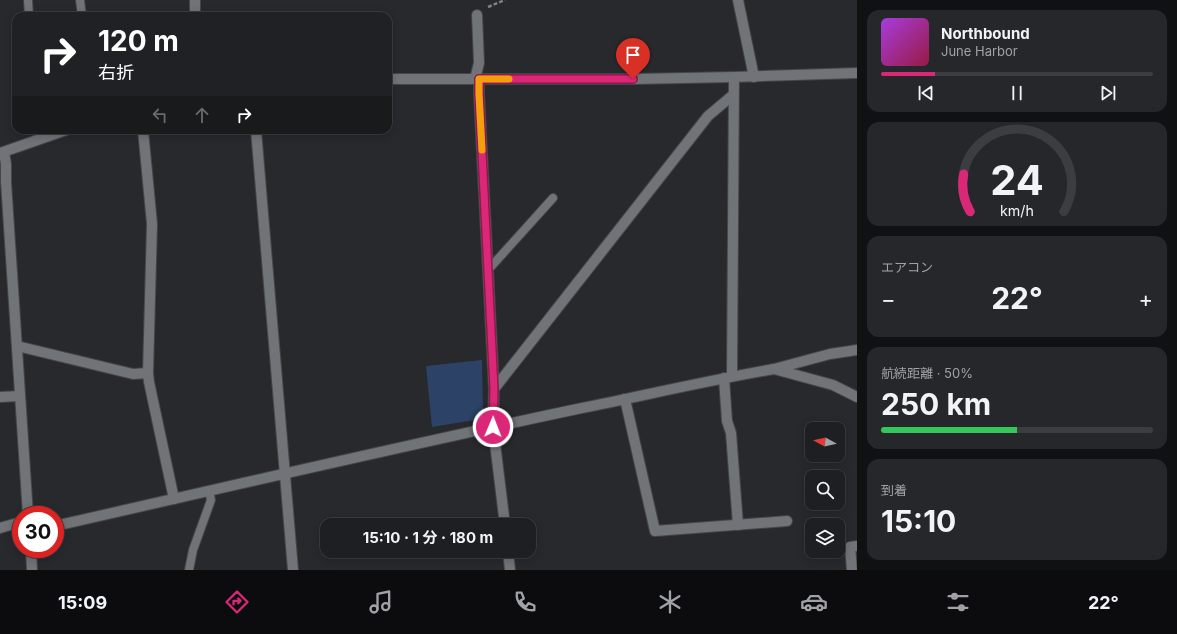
<!DOCTYPE html>
<html lang="ja">
<meta charset="utf-8">
<style>
:root{--surface:#1d1f22;--page:#25272a;--text:#f1f3f6;--muted:#a0a2a5;--line:#3b3d40;--accent:#db2777}
body{margin:0;font-family:Inter,"Noto Sans JP",sans-serif;background:var(--page);color:var(--text);height:100vh;display:flex;flex-direction:column;font-size:15px;white-space:nowrap}
*{box-sizing:border-box;margin:0}
p{font-size:13px;color:var(--muted)}
.icon{flex:none;width:22px;height:22px;fill:none;stroke:currentColor;stroke-width:2;stroke-linecap:round;stroke-linejoin:round}
.map{position:relative;flex:1;overflow:hidden}
.details{display:flex;flex-direction:column;gap:10px;padding:10px;background:#101113;width:320px}
.details>*{flex:none}
.banner{position:absolute;left:12px;top:12px;width:380px;height:122px;border-radius:12px;box-shadow:0 2px 10px #0003,0 0 0 1px var(--line);background:#202124;color:#fff;overflow:hidden}
.needle{width:26px;rotate:278deg}
.fabs{position:absolute;left:805px;top:422px;display:grid;gap:8px}
.fabs a{display:grid;place-items:center;width:40px;height:40px;border-radius:8px;background:var(--surface);box-shadow:0 2px 10px #0003,0 0 0 1px var(--line);font-size:20px}
.speed{position:absolute;left:12px;top:506px;display:flex;gap:8px;font-size:20px;font-weight:700;text-align:center}
.speed>*{display:grid;place-content:center;width:52px;height:52px;border-radius:50%;background:var(--surface);box-shadow:0 2px 10px #0003,0 0 0 1px var(--line);line-height:1}
.speed .limit{border:6px solid #d22;background:#fff;color:#111}
.pin{position:absolute;display:grid;place-items:center;width:34px;height:34px;color:#fff;margin:-41px -17px;border-radius:50% 50% 50% 0;rotate:-45deg;box-shadow:0 0 4px #0007}
.pin .icon{rotate:45deg}
.me{position:absolute;width:44px;margin:-22px;rotate:1deg;stroke-linejoin:round;filter:drop-shadow(0 0 3px #0008)}
.turn{display:flex;align-items:center;gap:14px;height:84px;padding:0 20px;font-size:18px}
.turn .icon{width:52px;height:52px;stroke-width:2.5}
.turn b{display:block;font-size:28px;line-height:34px}
.lanes{display:flex;align-items:center;height:38px;padding:0 20px;background:#0003;justify-content:center;gap:20px;direction:ltr}
.lanes .off{opacity:.35}
.big{font-size:30px;font-weight:700;line-height:1.1}
.details .widget{flex:1;display:flex;flex-direction:column;justify-content:center;gap:6px;min-width:0;padding:0 14px;border-radius:12px;background:var(--page)}
.details .dial{align-items:center;gap:0}
.dial svg{height:104px;overflow:visible;fill:none;stroke:var(--line);stroke-width:7;stroke-linecap:round;text-anchor:middle}
.dial text{fill:var(--text);stroke:none}
.song{display:flex;align-items:center;gap:12px}
.cover{width:48px;height:48px;border-radius:6px;background:linear-gradient(135deg,hsl(280 70% 55%),hsl(340 70% 35%))}
.played{height:4px;border-radius:2px;background:linear-gradient(90deg,var(--accent) 20%,var(--line) 20%)}
.keys{display:flex;justify-content:space-around;direction:ltr}
.heat{display:flex;justify-content:space-between;align-items:center;font-size:22px;direction:ltr}
.charge{height:6px;border-radius:3px;background:linear-gradient(90deg,#34c759 50%,var(--line) 0)}
.trip{position:absolute;left:320px;top:518px;width:216px;height:40px;border-radius:12px;background:var(--surface);box-shadow:0 2px 10px #0003,0 0 0 1px var(--line);font-weight:700;line-height:40px;text-align:center}
.dock{display:flex;height:64px;justify-content:space-around;align-items:center;background:#0c0c0e;color:var(--muted)}
.dock .icon{width:28px;height:28px}
.dock .current{color:var(--accent)}
.dock b{font-size:18px;color:var(--text)}
main{display:flex;flex:1;min-height:0}
.map>svg:first-child{display:block}
.green{fill:#2c4367}
.lines{fill:none;stroke-linecap:round;stroke-linejoin:round}
.service-casing{stroke:#444648;stroke-width:10}
.minor-casing{stroke:#444648;stroke-width:12}
.tertiary-casing{stroke:#444648;stroke-width:12}
.path{stroke:#7e8083;stroke-width:2.5;stroke-dasharray:4 2;stroke-linecap:butt}
.service{stroke:#707377;stroke-width:8}
.minor{stroke:#707377;stroke-width:10}
.tertiary{stroke:#707377;stroke-width:10}
.route-casing{stroke:#8e194d;stroke-width:10}
.route{stroke:#db2777;stroke-width:7}
.slow{stroke:#f59e0b;stroke-width:7}
</style>
<main>
<div class="map">
<svg width="857" height="570" viewBox="0 0 857 570">
<rect width="100%" height="100%" fill="#27292d"/>
<polygon class="green" points="482,360 483,410 481,419 432,427 426,366"/>
<g class="lines">
<g class="service-casing">
<g id="service">
<polyline points="28,0 29,16"/>
<polyline points="80,0 82,16"/>
<polyline points="488,270 553,198"/>
<polyline points="189,570 193,550 211,500 209,491"/>
</g>
</g>
<g class="minor-casing">
<g id="minor">
<polyline points="738,0 754,77"/>
<polyline points="195,16 195,0"/>
<polyline points="388,79 633,79 734,77 857,73"/>
<polyline points="475,79 479,63 477,15"/>
<polyline points="479,79 479,94 494,389 493,427 505,525"/>
<polyline points="143,130 152,224 148,373"/>
<polyline points="256,130 293,570"/>
<polyline points="4,152 6,164 6,182 28,515"/>
<polyline points="0,153 66,130"/>
<polyline points="17,346 133,374 148,373 149,382 174,499"/>
<polyline points="732,376 734,77"/>
<polyline points="724,378 727,421 731,433 738,525"/>
<polyline points="494,389 708,116 733,95"/>
<polyline points="0,397 20,396"/>
<polyline points="625,399 655,531 787,521"/>
<path d="M55,526C231,486 406,445 582,408C646,395 710,380 774,369"/>
<polyline points="31,549 32,570"/>
<polyline points="508,551 510,570"/>
<polyline points="852,570 850,547 857,546"/>
</g>
</g>
<g class="tertiary-casing">
<g id="tertiary">
<polyline points="774,369 833,385 857,397"/>
<polyline points="774,369 830,354 857,350"/>
<polyline points="0,528 21,522"/>
</g>
</g>
<polyline class="path" points="488,7 505,0"/>
<use href="#service" class="service"/>
<use href="#minor" class="minor"/>
<use href="#tertiary" class="tertiary"/>
</g>
<g class="lines">
<g class="route-casing">
<polyline id="route" points="493,427 494,389 479,94 479,79 633,79"/>
</g>
<use href="#route" class="route"/>
<polyline class="slow" points="482,150 479,94 479,79 509,79"/>
</g>
</svg>
<div class="fabs">
<a><svg class="needle" viewBox="-14 -14 28 28"><path d="M0-13l5 13h-10z" fill="#e53935"/><path d="M0 13l5-13h-10z" fill="#a0a2a5"/></svg></a>
<a><svg class="icon" aria-label="search" viewBox="0 0 24 24"><circle cx="10" cy="10" r="6"/><path d="M15 15l6 6"/></svg></a>
<a><svg class="icon" aria-label="layers" viewBox="0 0 24 24"><path d="M12 4l9 5-9 5-9-5zM3 14l9 5 9-5"/></svg></a>
</div>
<div class="speed"><div class="limit">30</div></div>
<div class="pin" style="left:633px;top:79px;background:#d93025"><svg class="icon" aria-label="arrive" viewBox="0 0 24 24"><path d="M6 21V4h12l-3 4 3 4H6"/></svg></div>
<svg class="me" style="left:493px;top:427px" viewBox="-20 -20 40 40"><circle r="17" fill="#db2777" stroke="#fff" stroke-width="3"/><path d="M0-11L8 9 0 5-8 9z" fill="#fff"/></svg>
<div class="trip">15:10 · 1 分 · 180 m</div>
<div class="banner">
<div class="turn"><svg class="icon" aria-label="right" viewBox="0 0 24 24"><path d="M7 20v-9h11M14 6l5 5-5 5"/></svg><div><b>120 m</b>右折</div></div>
<div class="lanes"><svg class="icon off" aria-label="left" viewBox="0 0 24 24"><path d="M17 20v-9H6M10 6l-5 5 5 5"/></svg><svg class="icon off" aria-label="ahead" viewBox="0 0 24 24"><path d="M12 20V5M6 11l6-6 6 6"/></svg><svg class="icon" aria-label="right" viewBox="0 0 24 24"><path d="M7 20v-9h11M14 6l5 5-5 5"/></svg></div>
</div>
</div>
<section class="details">
<div class="widget">
<div class="song"><i class="cover"></i><div><b>Northbound</b><p>June Harbor</p></div></div>
<div class="played"></div>
<div class="keys"><svg class="icon" aria-label="previous" viewBox="0 0 24 24"><path d="M18 5L8 12l10 7zM5 5v14"/></svg><svg class="icon" aria-label="pause" viewBox="0 0 24 24"><path d="M8 5v14M16 5v14"/></svg><svg class="icon" aria-label="next" viewBox="0 0 24 24"><path d="M6 5l10 7-10 7zM19 5v14"/></svg></div>
</div>
<div class="widget dial"><svg viewBox="0 0 100 80">
<path d="M14 69A42 42 0 1 1 86 69"/>
<path d="M14 69A42 42 0 0 1 9 40" stroke="#db2777"/>
<text x="50" y="56" font-size="32" font-weight="700">24</text>
<text x="50" y="72" font-size="11">km/h</text>
</svg></div>
<div class="widget"><p>エアコン</p>
<div class="heat"><a>−</a><b class="big">22°</b><a>+</a></div>
</div>
<div class="widget"><p>航続距離 · 50%</p><b class="big">250 km</b><div class="charge"></div></div>
<div class="widget"><p>到着</p><b class="big">15:10</b></div>
</section>
</main>
<nav class="dock">
<b>15:09</b>
<svg class="icon current" aria-label="directions" viewBox="0 0 24 24"><path d="M12 3l9 9-9 9-9-9zM9 14v-3h6M13 9l2 2-2 2"/></svg>
<svg class="icon" aria-label="music" viewBox="0 0 24 24"><path d="M9 18V5l10-2v13"/><circle cx="6" cy="18" r="3"/><circle cx="16" cy="16" r="3"/></svg>
<svg class="icon" aria-label="phone" viewBox="0 0 24 24"><path d="M5 4h4l2 5-3 2q2 4 5 5l2-3 5 2v4C11 20 4 13 5 4z"/></svg>
<svg class="icon" aria-label="climate" viewBox="0 0 24 24"><path d="M12 3v18M4 7l16 10M4 17L20 7"/></svg>
<svg class="icon" aria-label="car" viewBox="0 0 24 24"><path d="M5 17H2v-5l4-1 3-4h7l3 4 3 1v5h-3M9 17h6M6 11h13"/><circle cx="7" cy="17" r="2"/><circle cx="17" cy="17" r="2"/></svg>
<svg class="icon" aria-label="filters" viewBox="0 0 24 24"><path d="M4 7h16M4 17h16"/><circle cx="9" cy="7" r="2"/><circle cx="15" cy="17" r="2"/></svg>
<b>22°</b>
</nav>
